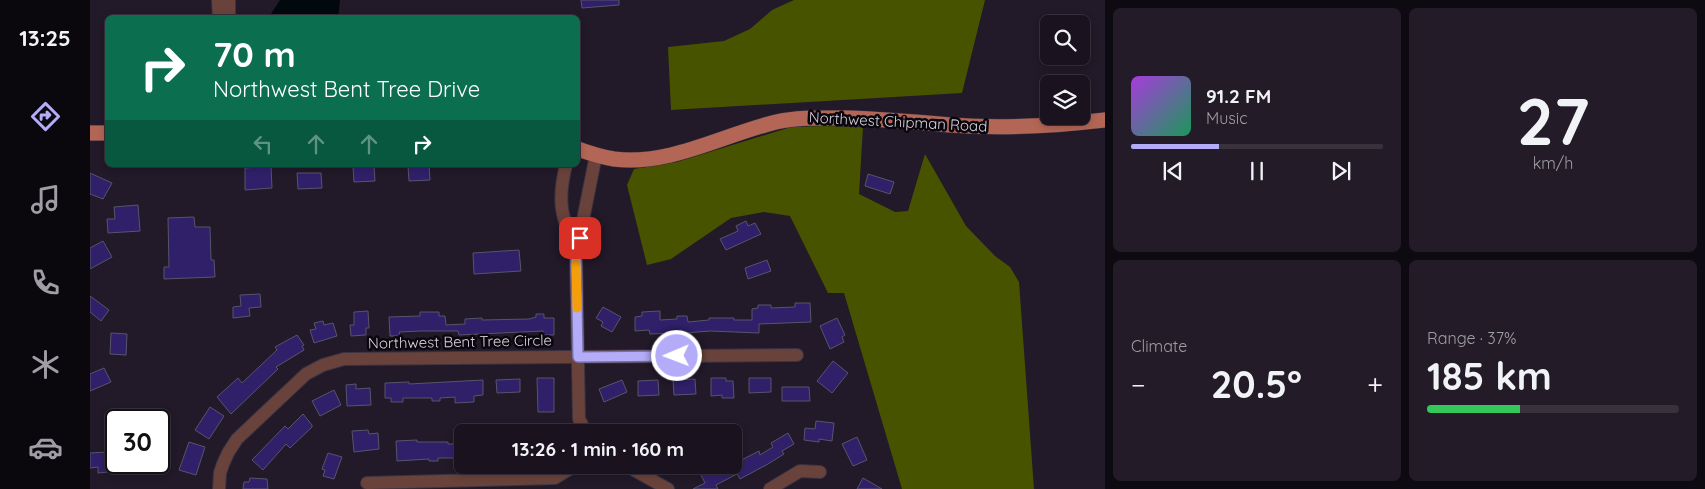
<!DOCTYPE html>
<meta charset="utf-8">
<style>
:root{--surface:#1a131f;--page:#231c28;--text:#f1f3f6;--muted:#9f9ea4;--line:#38323d;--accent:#b4acf9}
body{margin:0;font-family:Quicksand,sans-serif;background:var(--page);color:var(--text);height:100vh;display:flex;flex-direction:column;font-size:19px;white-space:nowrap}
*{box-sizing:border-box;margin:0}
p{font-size:16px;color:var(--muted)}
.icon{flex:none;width:28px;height:28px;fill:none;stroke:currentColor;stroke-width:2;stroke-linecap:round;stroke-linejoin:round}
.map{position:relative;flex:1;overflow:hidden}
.panel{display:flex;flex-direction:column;gap:8px;padding:8px;background:#0e0a11;width:600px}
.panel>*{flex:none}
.top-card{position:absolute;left:15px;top:15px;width:475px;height:152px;border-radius:8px;box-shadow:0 2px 8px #0003,0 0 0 1px var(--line);background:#0b6e4f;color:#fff;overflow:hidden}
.controls{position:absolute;left:950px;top:15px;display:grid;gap:10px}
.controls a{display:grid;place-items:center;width:50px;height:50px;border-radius:8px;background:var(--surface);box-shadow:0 2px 8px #0003,0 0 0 1px var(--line);font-size:25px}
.speed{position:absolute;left:15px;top:409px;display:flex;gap:10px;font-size:25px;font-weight:700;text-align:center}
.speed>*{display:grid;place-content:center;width:65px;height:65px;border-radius:50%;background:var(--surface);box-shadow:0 2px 8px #0003,0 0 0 1px var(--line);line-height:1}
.speed .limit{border:2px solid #111;border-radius:8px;background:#fff;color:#111}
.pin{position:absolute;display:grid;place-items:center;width:42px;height:42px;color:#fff;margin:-21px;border-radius:10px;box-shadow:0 2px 8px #0006}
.me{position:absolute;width:55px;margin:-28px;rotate:269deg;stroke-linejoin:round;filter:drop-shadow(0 0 4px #0008)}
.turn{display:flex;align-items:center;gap:18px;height:105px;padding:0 25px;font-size:22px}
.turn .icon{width:65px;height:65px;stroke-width:2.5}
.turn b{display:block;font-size:35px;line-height:42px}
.lanes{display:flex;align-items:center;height:48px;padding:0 25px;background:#0003;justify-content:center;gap:25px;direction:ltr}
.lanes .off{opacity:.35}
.big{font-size:38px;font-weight:800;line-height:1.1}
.panel .widget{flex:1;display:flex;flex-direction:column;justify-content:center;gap:8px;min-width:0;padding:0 18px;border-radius:8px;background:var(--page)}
.panel .dial{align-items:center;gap:0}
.dial b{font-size:65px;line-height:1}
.song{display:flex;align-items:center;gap:15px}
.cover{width:60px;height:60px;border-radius:8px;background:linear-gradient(135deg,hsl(280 70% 55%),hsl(150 70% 35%))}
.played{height:5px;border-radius:2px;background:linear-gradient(90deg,var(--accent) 35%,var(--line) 35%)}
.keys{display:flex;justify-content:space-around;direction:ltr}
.heat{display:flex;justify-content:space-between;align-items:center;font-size:28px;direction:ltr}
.charge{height:8px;border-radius:4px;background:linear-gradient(90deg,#34c759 37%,var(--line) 0)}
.panel .tiles{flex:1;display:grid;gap:8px;grid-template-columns:repeat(2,1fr)}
.trip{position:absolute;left:364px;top:424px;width:288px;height:50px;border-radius:8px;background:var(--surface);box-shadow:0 2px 8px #0003,0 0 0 1px var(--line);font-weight:800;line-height:50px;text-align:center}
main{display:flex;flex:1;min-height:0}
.tabs{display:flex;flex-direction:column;width:90px;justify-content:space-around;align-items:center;background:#0a080c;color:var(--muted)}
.tabs .icon{width:35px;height:35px}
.tabs .selected{color:var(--accent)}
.tabs b{font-size:22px;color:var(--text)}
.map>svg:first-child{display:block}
.forest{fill:#485300}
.water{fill:#01090f}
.building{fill:#30206a;stroke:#56556a}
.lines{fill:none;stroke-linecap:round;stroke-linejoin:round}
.minor-casing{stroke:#3b3342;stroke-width:14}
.major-casing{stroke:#3b3342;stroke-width:16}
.minor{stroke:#69433b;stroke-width:12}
.major{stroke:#b46656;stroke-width:15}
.route-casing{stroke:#7570a2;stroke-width:12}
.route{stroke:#b4acf9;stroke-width:9}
.slow{stroke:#f59e0b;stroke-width:9}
.labels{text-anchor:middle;stroke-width:5;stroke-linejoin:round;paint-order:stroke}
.street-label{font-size:15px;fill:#d7d1dc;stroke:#0a060d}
</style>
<main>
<nav class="tabs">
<b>13:25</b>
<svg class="icon selected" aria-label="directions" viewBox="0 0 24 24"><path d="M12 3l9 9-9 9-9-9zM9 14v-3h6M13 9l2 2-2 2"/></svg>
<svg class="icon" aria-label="music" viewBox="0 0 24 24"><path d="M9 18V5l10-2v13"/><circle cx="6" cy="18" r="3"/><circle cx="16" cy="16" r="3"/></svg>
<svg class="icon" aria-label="phone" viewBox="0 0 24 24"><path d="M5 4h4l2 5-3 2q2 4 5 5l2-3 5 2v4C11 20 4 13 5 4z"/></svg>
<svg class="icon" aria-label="climate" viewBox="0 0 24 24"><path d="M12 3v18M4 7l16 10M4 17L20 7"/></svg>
<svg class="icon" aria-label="car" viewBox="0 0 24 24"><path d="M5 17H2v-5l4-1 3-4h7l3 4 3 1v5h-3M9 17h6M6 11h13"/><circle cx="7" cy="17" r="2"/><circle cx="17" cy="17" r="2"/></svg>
</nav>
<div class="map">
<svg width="1015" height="489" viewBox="0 0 1015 489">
<rect width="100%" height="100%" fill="#221929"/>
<g class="forest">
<polygon points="704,0 895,0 872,93 581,110 578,47 634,41 660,29 682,10"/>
<polygon points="733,126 773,127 769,194 805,212 818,211 835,154 876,226 905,256 920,267 929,282 944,489 812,489 754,293 738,293 700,216 674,212 641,218 581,259 557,265 537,185 544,169 587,162 701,127"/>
</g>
<polygon class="water" points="190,0 250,0 248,18 179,17"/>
<g class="building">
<polygon points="491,0 529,0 529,5 492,8"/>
<polygon points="339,165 340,180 319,181 318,166"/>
<polygon points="181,166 182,188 155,190 155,168"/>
<polygon points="284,166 285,181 264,182 263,167"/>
<polygon points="0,173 22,183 13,199 0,194"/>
<polygon points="207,173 231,173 232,188 208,189"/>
<polygon points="778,174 804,182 800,194 775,186"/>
<polygon points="48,205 50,231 18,233 17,219 25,219 24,207"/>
<polygon points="104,217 105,227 120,227 121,260 124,260 125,277 74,279 74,267 79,267 78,218"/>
<polygon points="656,221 658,226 665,223 671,234 636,250 630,239 648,231 646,226"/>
<polygon points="13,241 22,257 0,269 0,248"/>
<polygon points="429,250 431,271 384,274 383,253"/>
<polygon points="677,260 681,271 658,279 655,268"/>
<polygon points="170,294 171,307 159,308 160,316 143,318 143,307 151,306 150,295"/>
<polygon points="0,296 19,310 11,321 0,312"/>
<polygon points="705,303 720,303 721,322 669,324 669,333 620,331 583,334 583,333 560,334 559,330 545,331 545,317 552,316 552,312 570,311 570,320 587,319 587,316 597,316 598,322 619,320 619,318 644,318 644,320 662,320 662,309 668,308 668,305 681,305 681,308 705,307"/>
<polygon points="513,307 531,317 522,332 511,326 513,322 506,318"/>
<polygon points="278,311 279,328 276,328 276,335 261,336 260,325 264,325 264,312"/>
<polygon points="330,312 349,312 349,316 355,316 356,325 375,324 375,319 392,318 392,320 439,319 446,317 446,314 454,314 454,318 464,318 464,335 453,335 453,331 369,335 368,331 331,331 309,332 310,336 300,336 299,317 330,316"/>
<polygon points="747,318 755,335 752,337 754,342 740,349 730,326"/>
<polygon points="233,321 234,325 243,323 247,336 224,343 220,330 226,329 224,323"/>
<polygon points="21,333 37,334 36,355 20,354"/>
<polygon points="207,335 214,345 212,346 214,350 186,367 188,369 141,414 127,397 148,378 152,383 187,350 185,347"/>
<polygon points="743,361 758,373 742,393 727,381"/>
<polygon points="14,368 21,382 0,391 0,374"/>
<polygon points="447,378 464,378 464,412 448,412"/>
<polygon points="621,378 636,378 636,381 643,381 644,398 632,398 632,395 621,396"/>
<polygon points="659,378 681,378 681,392 659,393"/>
<polygon points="430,379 430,392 407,393 406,380"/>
<polygon points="605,379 606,394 584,395 583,380"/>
<polygon points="393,380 393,395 384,396 384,402 365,403 365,397 350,398 350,401 342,401 342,398 313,398 313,402 301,402 301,398 295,398 295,383 319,382 319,384"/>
<polygon points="532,380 537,392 514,402 509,389"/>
<polygon points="568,380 569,395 548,396 548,381"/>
<polygon points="266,384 266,389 280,388 281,405 257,406 256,385"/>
<polygon points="692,387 719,387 720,401 692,401"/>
<polygon points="244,390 251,405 230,416 222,401"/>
<polygon points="120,407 134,416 119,439 105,430"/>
<polygon points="213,414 222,425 222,427 200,448 196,444 173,470 162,460 195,426 198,429"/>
<polygon points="726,421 744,423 742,441 729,439 729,442 714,440 715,428 725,429"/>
<polygon points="278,430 279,434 288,433 289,449 264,452 262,431"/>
<polygon points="698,433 704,444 692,451 694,454 678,464 650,479 647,474 626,485 628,489 603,489 615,483 609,471 621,465 635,465 636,468 669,451 670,455 683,447 681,443"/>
<polygon points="767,437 777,460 763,466 752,444"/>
<polygon points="327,440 327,442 358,442 358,444 364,444 364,458 348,458 348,461 339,461 339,459 307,461 306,441"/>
<polygon points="99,442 115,447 106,475 89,470"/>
<polygon points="18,452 19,462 50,462 50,469 8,473 8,467 0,468 0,453"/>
<polygon points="238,453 252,457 244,479 233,476 235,470 232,469"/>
<polygon points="160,478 177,479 178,489 153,489 154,482 159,482"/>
<polygon points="773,478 792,489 767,489"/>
</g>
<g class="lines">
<g class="minor-casing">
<g id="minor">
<polyline points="128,0 129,18"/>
<polyline points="139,0 139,18"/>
<path d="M476,165C466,205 473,218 486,255"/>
<polyline points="496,432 489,419 486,255 506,155"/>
<polyline points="535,465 578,489"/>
<polyline points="277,483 465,478 486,465"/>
<polyline points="129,489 130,473 133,464 138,453 147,439 216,374 233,365 254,359 707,355"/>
<polyline points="680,489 710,471 730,472"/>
</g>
</g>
<g class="major-casing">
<g id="major">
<polyline points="0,133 18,133"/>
<path d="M488,149C499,153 511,157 524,159C580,166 632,135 686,122C709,117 733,118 757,118C792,119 826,122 860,125C911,129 964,126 1015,120"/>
</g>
</g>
<use href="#minor" class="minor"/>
<use href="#major" class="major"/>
</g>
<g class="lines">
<g class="route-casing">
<polyline id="route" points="490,238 486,255 488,357 587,356"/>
</g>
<use href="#route" class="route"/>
<polyline class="slow" points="486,264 487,308"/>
</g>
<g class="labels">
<g class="street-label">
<text transform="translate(808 122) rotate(3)" y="5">Northwest Chipman Road</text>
<text transform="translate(370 342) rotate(-1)" y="5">Northwest Bent Tree Circle</text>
</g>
</g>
</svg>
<div class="controls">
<a><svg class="icon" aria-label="search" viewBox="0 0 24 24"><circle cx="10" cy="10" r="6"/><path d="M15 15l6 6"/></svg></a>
<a><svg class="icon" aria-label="layers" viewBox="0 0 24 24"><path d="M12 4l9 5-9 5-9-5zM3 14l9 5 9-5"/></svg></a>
</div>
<div class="speed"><div class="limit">30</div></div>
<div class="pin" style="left:490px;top:238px;background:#d93025"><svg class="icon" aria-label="arrive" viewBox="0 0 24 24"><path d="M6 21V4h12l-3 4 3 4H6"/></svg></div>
<svg class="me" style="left:587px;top:356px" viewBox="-20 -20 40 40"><circle r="17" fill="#b4acf9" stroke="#fff" stroke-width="3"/><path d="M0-11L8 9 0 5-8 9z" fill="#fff"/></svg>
<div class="trip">13:26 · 1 min · 160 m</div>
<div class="top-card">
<div class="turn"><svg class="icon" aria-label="right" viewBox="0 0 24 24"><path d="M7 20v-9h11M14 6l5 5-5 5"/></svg><div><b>70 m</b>Northwest Bent Tree Drive</div></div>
<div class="lanes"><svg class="icon off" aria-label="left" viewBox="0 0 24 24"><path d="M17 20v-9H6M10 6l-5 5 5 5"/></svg><svg class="icon off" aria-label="ahead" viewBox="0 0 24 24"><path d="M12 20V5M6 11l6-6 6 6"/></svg><svg class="icon off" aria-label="ahead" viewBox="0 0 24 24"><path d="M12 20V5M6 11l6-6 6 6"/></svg><svg class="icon" aria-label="right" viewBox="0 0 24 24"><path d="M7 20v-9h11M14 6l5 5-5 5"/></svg></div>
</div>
</div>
<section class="panel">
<div class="tiles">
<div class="widget">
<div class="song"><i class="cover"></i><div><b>91.2 FM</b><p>Music</p></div></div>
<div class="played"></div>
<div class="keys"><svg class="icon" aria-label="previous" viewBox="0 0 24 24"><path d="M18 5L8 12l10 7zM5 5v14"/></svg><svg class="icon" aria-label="pause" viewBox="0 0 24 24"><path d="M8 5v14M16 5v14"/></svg><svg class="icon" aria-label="next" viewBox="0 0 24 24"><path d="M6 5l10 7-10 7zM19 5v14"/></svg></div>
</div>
<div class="widget dial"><b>27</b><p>km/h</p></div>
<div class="widget"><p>Climate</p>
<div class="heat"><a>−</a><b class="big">20.5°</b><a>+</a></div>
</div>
<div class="widget"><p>Range · 37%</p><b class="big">185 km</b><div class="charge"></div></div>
</div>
</section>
</main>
